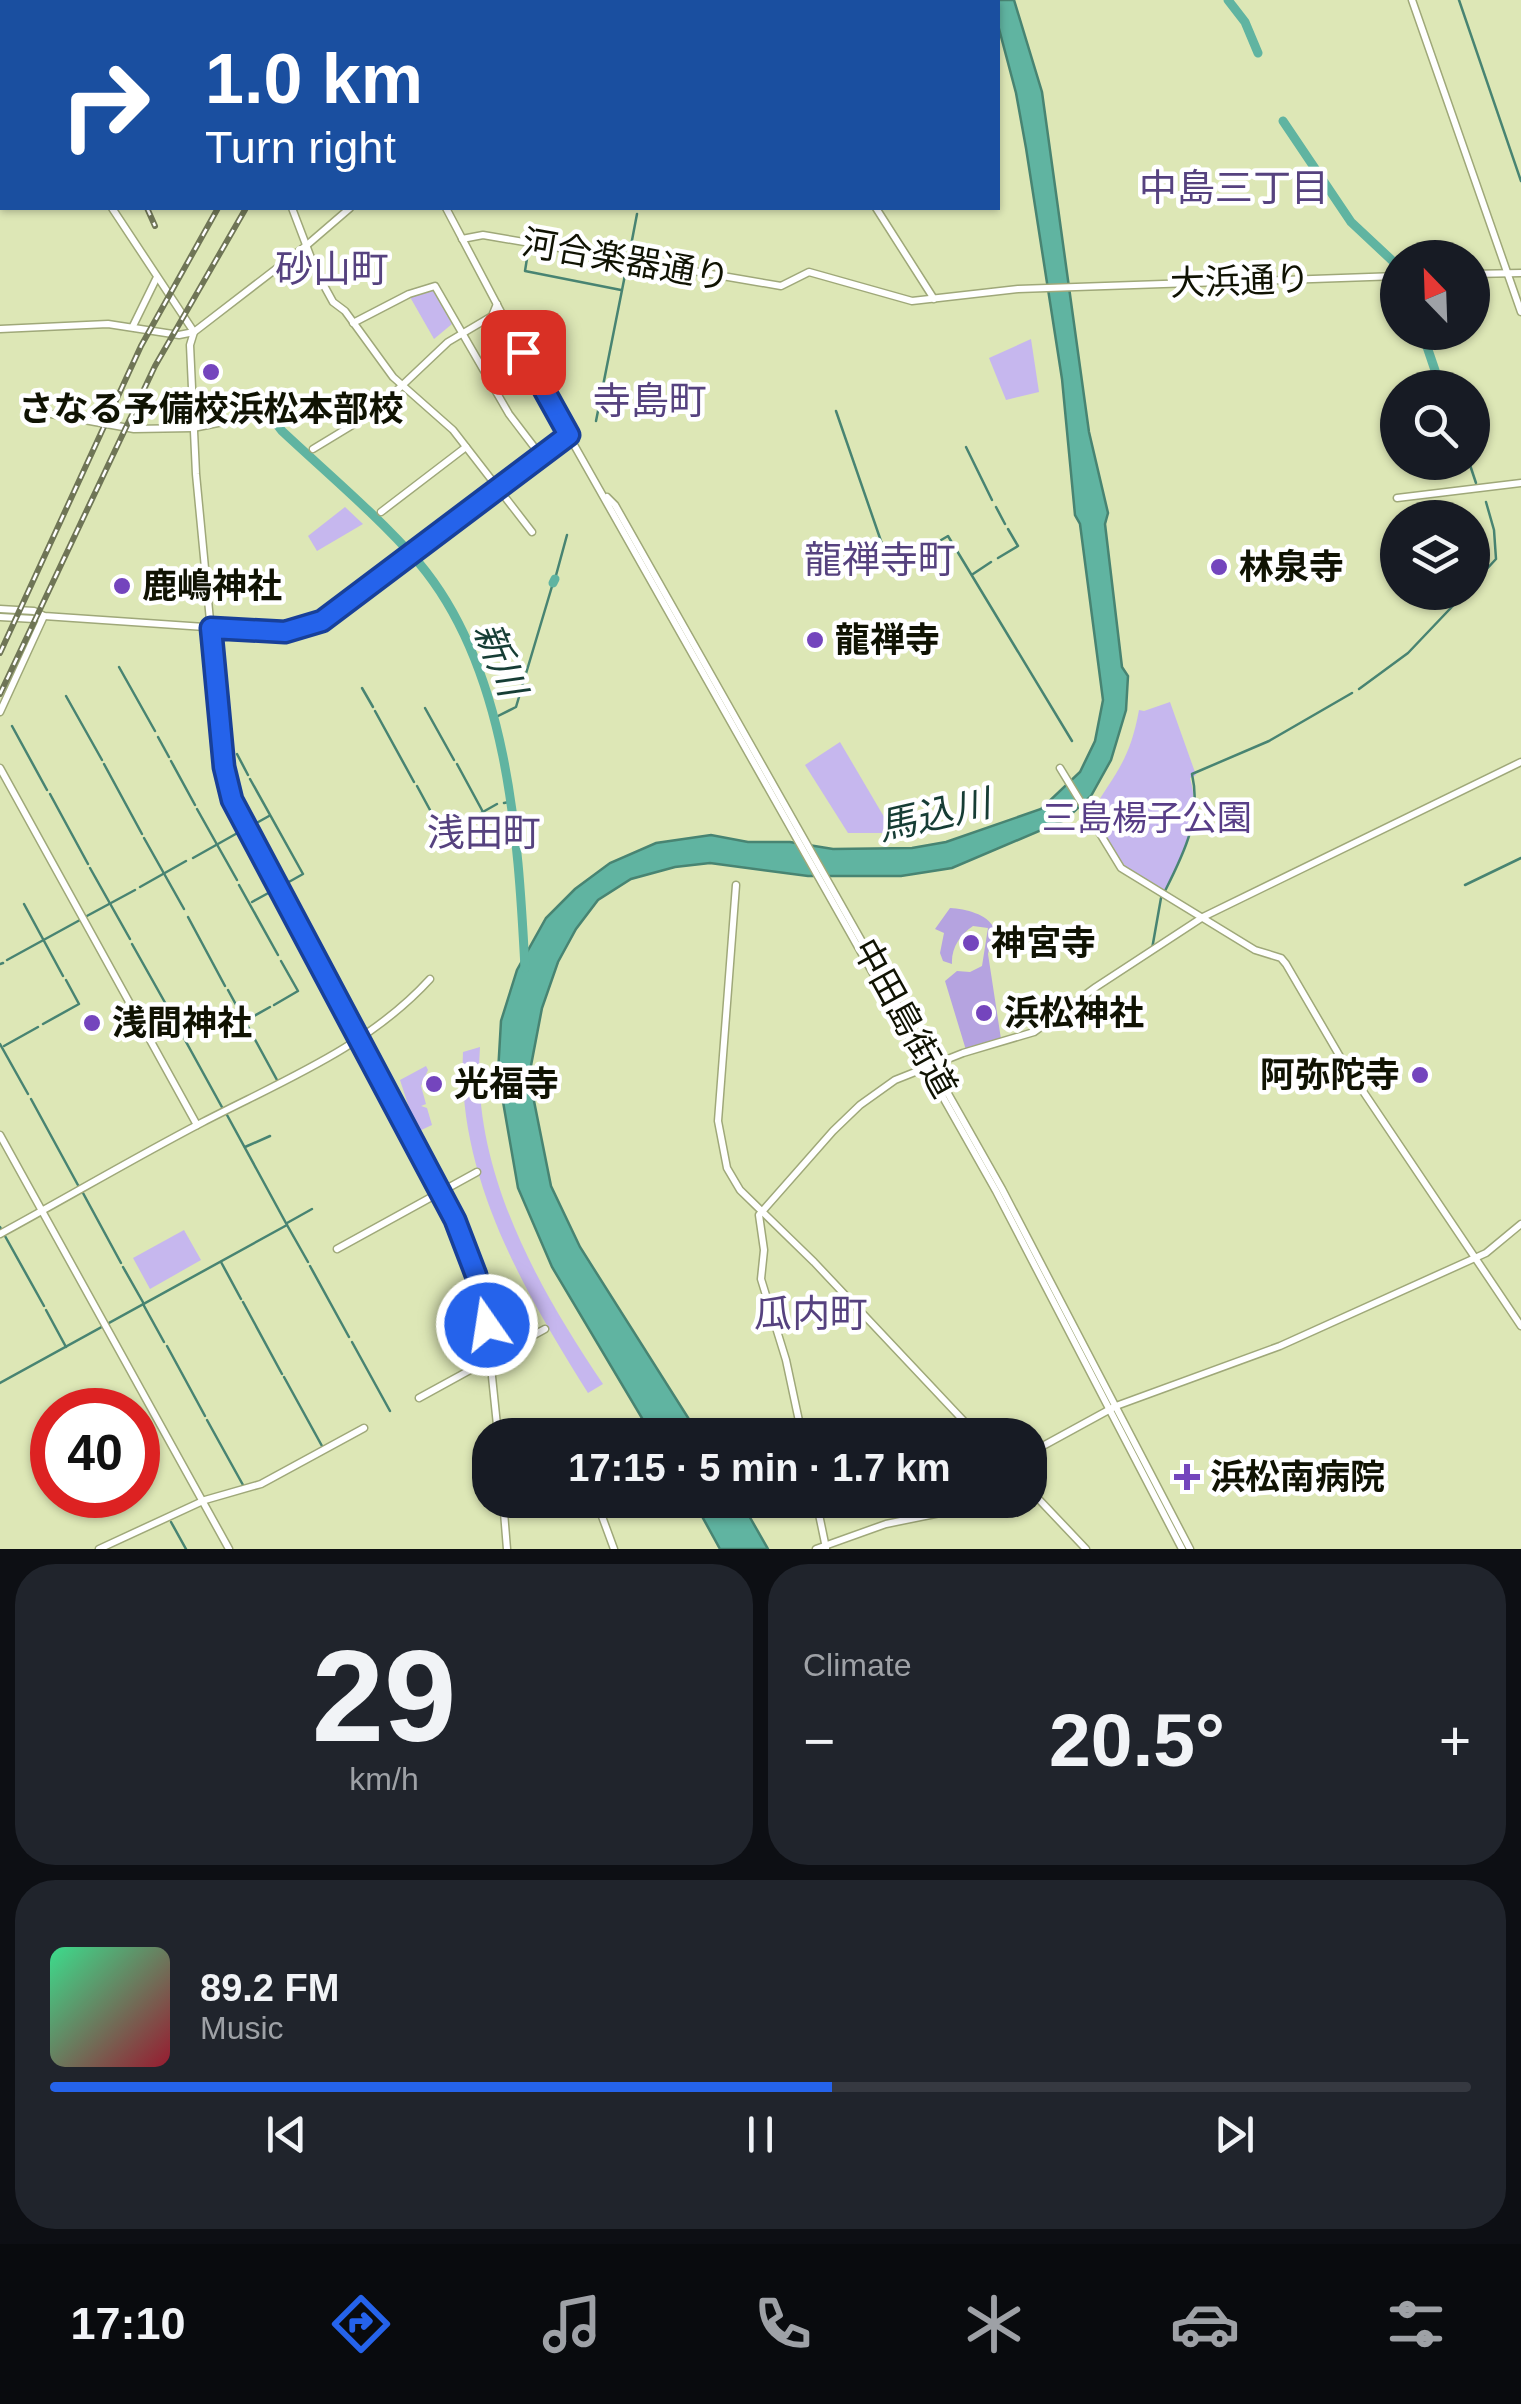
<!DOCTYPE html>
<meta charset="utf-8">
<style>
:root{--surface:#171b24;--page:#20242c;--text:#f1f3f6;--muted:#9ea1a6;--line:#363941;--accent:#2563eb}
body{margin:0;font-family:Helvetica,"Noto Sans JP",sans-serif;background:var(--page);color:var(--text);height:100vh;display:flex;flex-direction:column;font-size:38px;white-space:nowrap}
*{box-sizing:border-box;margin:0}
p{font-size:32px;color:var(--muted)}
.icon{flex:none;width:55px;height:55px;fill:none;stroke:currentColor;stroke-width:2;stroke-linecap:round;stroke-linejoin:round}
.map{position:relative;height:1549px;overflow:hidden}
.panel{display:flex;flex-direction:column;gap:15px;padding:15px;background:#0d0f14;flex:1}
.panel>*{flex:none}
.top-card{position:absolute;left:0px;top:0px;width:1000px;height:210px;box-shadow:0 2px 8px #0004;background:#1a4fa0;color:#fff;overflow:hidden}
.needle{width:65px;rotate:337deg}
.buttons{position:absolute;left:1380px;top:240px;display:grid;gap:20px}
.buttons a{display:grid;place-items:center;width:110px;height:110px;border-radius:50%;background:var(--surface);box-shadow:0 2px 8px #0004;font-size:50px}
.speed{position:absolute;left:30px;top:1388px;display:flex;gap:20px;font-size:50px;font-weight:700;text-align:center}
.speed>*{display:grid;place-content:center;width:130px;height:130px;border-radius:50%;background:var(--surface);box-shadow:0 2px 8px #0004;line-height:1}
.speed .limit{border:15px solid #d22;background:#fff;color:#111}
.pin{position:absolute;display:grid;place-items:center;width:85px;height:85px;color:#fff;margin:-42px;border-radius:20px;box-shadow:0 5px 15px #0006}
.me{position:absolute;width:110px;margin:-55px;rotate:347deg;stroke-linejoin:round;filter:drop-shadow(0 0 8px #0008)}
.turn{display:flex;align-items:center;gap:35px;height:210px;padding:0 40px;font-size:45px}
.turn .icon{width:130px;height:130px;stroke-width:2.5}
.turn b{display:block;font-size:70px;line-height:85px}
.big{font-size:75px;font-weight:600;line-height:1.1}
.panel .tile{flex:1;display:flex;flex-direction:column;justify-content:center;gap:15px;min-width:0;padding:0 35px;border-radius:40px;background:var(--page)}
.panel .dial{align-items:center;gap:0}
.dial b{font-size:130px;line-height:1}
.song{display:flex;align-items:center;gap:30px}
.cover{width:120px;height:120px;border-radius:15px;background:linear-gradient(135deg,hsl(150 70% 55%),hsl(350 70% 35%))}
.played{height:10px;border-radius:5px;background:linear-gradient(90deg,var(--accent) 55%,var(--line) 55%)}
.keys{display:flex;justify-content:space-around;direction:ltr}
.heat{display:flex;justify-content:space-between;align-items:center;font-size:55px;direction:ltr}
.panel .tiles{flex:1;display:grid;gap:15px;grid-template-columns:1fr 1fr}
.tile:last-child{grid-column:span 2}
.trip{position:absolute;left:472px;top:1418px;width:575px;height:100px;border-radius:40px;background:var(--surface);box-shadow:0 2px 8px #0004;font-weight:600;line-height:100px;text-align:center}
.menu{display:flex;height:160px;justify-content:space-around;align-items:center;background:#090b0e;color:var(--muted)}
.menu .icon{width:70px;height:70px}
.menu .selected{color:var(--accent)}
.menu b{font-size:45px;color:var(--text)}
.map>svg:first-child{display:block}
.green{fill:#c6b7ee}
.forest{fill:#b5a3e0}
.water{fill:#60b4a1;stroke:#488472;stroke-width:2.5}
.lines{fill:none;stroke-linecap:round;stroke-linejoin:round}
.stream{stroke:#488472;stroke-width:2.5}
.river{stroke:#60b4a1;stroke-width:9}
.secondary-casing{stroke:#9fa879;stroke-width:9}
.secondary{stroke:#fff;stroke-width:6}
.rail-casing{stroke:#6f7556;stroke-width:6}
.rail{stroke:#fff;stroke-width:2.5;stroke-dasharray:8;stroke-linecap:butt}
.route-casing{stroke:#184099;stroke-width:25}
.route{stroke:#2563eb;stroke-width:18}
.poi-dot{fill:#7445bd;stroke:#fff;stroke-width:4}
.labels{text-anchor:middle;stroke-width:9;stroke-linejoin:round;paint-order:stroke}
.street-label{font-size:35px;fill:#101303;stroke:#fff}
.poi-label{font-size:35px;font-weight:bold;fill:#101303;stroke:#fff;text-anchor:start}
.park-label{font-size:35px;fill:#583e87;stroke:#fff}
.neighbourhood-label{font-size:38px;fill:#56427f;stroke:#fff}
.water-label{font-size:38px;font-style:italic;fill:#163d35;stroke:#fff}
</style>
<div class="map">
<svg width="1521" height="1549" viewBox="0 0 1521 1549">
<rect width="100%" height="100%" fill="#dde7b6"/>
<g class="green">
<polygon points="431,289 435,290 452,324 434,339 410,297"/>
<polygon points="1031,339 1039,392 1006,400 989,358"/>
<polygon points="345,507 363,524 317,551 308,536"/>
<path d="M1170,702L1196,775L1190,778C1202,819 1182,855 1164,892L1120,863L1091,813C1116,772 1130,760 1139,710L1144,711Z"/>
<polygon points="840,742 890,827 885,833 848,833 805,765"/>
<path d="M480,1047C471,1170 537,1286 603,1384L588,1393C524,1291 457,1177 463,1052Z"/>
<polygon points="426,1066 428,1070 421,1086 426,1104 421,1106 427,1108 432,1125 417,1132 400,1080"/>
<polygon points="184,1230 201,1260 150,1289 133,1258"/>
</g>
<path class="forest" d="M950,908C966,909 987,914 994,928L988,954L1001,1039L966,1050L945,981L957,971L970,972L982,966L988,928L973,926C960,935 951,948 952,964L943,961L940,953L944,933L935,929Z"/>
<g class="water">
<polygon points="986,0 1014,0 1042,92 1089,432 1108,513 1105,524 1122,667 1128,676 1126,710 1111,760 1091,796 1065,820 952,868 901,876 808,876 710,863 675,867 631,879 598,900 576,929 558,962 542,1008 529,1076 551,1186 580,1247 699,1435 652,1435 552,1267 518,1188 498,1073 501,1021 517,970 546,918 575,889 610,863 656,843 711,835 748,842 790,842 833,849 912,848 946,842 1041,809 1080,772 1095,741 1103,700 1080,524 1075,515 1062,379 1026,148 1016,93 998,25 998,2"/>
<polygon points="693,1500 740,1500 768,1549 720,1549"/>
</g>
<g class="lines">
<g class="stream">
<polyline points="932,0 933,2"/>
<polyline points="1459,0 1521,181"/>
<polyline points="529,246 525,271 621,290"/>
<polyline points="629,256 637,214"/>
<polyline points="836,411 882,544 895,567 948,536 1072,741"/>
<polyline points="596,421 625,275"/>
<polyline points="966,447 992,500"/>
<polyline points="1469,462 1476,483"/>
<polyline points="996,507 1005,524"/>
<polyline points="998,558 1018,546 1008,529"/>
<polyline points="973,574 991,562"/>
<polyline points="555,579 567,535"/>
<polyline points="1472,585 1496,559 1494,530 1486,502"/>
<polyline points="119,667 155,731"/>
<polyline points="362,688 373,707"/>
<polyline points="1359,689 1408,653 1466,592"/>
<polyline points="66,696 102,760"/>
<polyline points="425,708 454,760"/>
<polyline points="375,711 414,782"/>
<polyline points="494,718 516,707 553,583"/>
<polyline points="12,726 47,790"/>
<polyline points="158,737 169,757"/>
<polyline points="237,754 248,775"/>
<polyline points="171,761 195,805"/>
<polyline points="104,764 142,834"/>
<polyline points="457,764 483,812"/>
<polyline points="250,779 303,874 287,883"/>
<polyline points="417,786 443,834 460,825"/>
<polyline points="50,794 88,864"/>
<polyline points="504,803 509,802"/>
<polyline points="197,809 237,880"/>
<polyline points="465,822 497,804"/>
<polyline points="253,825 269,816"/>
<polyline points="144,838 184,909"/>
<polyline points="193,858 241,831"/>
<polyline points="90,868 130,939"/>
<polyline points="239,885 278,955"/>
<polyline points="1465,885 1521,858"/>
<polyline points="140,887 186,861"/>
<path d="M1165,891C1184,853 1202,818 1192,774L1269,741L1352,693"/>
<polyline points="252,902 272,891"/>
<polyline points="24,904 63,976"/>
<polyline points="85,917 135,890"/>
<polyline points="188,917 225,986"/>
<polyline points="132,944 172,1015"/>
<polyline points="1152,949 1161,898"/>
<polyline points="7,960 80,920"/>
<polyline points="0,964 3,963"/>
<polyline points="228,990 277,1080"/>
<polyline points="274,1005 298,991 281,961"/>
<polyline points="174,1020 223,1109"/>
<polyline points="245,1021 270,1007"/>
<polyline points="43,1024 79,1004 66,980"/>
<polyline points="0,1044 28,1094"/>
<polyline points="4,1046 38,1027"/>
<polyline points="31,1099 79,1187"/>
<polyline points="245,1147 270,1136"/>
<polyline points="83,1193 121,1263"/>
<polyline points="287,1223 312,1209"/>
<polyline points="287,1225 308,1262"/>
<polyline points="0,1227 1,1229"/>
<polyline points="5,1236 44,1306"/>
<polyline points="221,1262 241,1299"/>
<polyline points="310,1266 349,1337"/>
<polyline points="123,1267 144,1304"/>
<polyline points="243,1302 282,1374"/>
<polyline points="143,1304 164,1342"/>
<polyline points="46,1310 66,1347"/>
<polyline points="352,1342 390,1411"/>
<polyline points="167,1346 205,1416"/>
<polyline points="284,1377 322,1446"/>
<polyline points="0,1383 287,1225 227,1115"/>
<polyline points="207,1420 243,1485"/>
<polyline points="171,1522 186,1549"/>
</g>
<g class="river">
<polyline points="1228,0 1245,22 1258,53"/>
<polyline points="1283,121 1351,222 1398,266"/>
<polyline points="1422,332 1441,388"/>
<path d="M265,409L282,431C328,474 378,516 419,563C508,669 518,835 525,968"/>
<polyline points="553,583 555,579"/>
</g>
<g class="secondary-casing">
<g id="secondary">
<polyline points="211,0 214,2"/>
<polyline points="229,0 232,2"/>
<polyline points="780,0 781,2"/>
<polyline points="1412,0 1521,312"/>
<polyline points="159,2 162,0"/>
<polyline points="169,2 172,0"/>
<polyline points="179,2 183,0"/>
<polyline points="337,2 339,0"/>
<polyline points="602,2 602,0"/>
<polyline points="647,2 652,0"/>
<polyline points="0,25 2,28"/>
<polyline points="0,58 2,57"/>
<polyline points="0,154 2,152"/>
<polyline points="112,208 194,332 190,345 196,474 224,767 228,789 464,1240 486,1318 498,1435"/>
<polyline points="292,208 316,271 333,302 345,311 393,377 453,430 532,532"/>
<polyline points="446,208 530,367 996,1191 1182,1549"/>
<polyline points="876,208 934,299"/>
<polyline points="462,239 483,235 781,286 809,272 912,301 1018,289 1398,276"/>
<polyline points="1472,274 1521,273"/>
<polyline points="353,323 409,294 435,286 509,414 541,456"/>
<polyline points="133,326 156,279"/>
<polyline points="0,329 108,324 179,335 194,332 307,245 350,208"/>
<polyline points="51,414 134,429 193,428 258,415"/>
<polyline points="313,449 374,412 448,342 492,316 497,304"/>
<polyline points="607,497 615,505 1002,1189 1190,1549"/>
<polyline points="1397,498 1521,483"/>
<polyline points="381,512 466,447"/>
<polyline points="0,609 34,611 44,616 277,632 308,627 336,613 569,435"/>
<polyline points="0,617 34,619 43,616"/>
<polyline points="0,712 44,616"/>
<polyline points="0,768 197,1125"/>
<polyline points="1060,768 1121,868 1255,950 1281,958 1286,964 1342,1060 1521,1326"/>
<polyline points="736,885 718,1121 727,1168 740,1190 814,1262 977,1435"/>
<polyline points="0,1135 229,1549"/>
<path d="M0,1234C68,1197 134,1158 203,1122C282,1081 368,1047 430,979"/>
<polyline points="337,1249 477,1172"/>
<polyline points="419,1398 545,1329"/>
<polyline points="802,1435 786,1360 761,1279 764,1250 759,1215 833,1131 860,1105 895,1080 963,1053 1034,1032 1096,987 1203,917 1521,762"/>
<polyline points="1030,1453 1116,1406 1280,1346 1486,1253 1521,1224"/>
<polyline points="1030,1490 1086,1549"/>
<polyline points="503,1500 507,1549"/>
<polyline points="596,1500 614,1549"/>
<polyline points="816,1500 826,1548"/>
<polyline points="99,1549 205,1500 261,1484 364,1428"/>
<polyline points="816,1549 886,1524 945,1512 966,1500"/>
</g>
</g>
<use href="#secondary" class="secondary"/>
<g class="rail-casing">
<g id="rail">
<polyline points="47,0 48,2"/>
<polyline points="345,2 348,0"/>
<polyline points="369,2 371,0"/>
<polyline points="403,2 405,0"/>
<polyline points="147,208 155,226"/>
<polyline points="0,653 141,346 218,208"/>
<polyline points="0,694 155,366 246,208"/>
</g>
</g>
<use href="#rail" class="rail"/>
</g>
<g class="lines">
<g class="route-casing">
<polyline id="route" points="487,1325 476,1275 455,1220 232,800 224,767 211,628 285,632 322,621 569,435 523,352"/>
</g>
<use href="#route" class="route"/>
</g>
<g class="poi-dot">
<circle cx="211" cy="372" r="10"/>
<circle cx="1219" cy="567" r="10"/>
<circle cx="122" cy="586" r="10"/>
<circle cx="815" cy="640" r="10"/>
<circle cx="971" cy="943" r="10"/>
<circle cx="984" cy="1013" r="10"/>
<circle cx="92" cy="1023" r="10"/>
<circle cx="1420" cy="1075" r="10"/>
<circle cx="434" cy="1084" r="10"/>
<path d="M1182 1462h10v10h10v10h-10v10h-10v-10h-10v-10h10z"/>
</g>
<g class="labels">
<g class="street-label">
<text transform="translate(626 260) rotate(10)" y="12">河合楽器通り</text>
<text transform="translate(1240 281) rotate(-2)" y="12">大浜通り</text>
<text transform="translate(905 1018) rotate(61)" y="12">中田島街道</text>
</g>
<g class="poi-label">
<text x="211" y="421" text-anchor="middle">さなる予備校浜松本部校</text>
<text x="1239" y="579">林泉寺</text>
<text x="142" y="598">鹿嶋神社</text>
<text x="835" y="652">龍禅寺</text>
<text x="991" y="955">神宮寺</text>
<text x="1004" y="1025">浜松神社</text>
<text x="112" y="1035">浅間神社</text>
<text x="1400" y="1087" text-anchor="end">阿弥陀寺</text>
<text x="454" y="1096">光福寺</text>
<text x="1210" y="1489">浜松南病院</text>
</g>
<g class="park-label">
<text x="1147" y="830">三島楊子公園</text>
</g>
<g class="neighbourhood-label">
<text x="1234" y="201">中島三丁目</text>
<text x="332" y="282">砂山町</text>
<text x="650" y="414">寺島町</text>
<text x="880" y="573">龍禅寺町</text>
<text x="484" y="846">浅田町</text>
<text x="811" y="1327">瓜内町</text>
</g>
<g class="water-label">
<text transform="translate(500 659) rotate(68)" y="13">新川</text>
<text transform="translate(934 815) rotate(-13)" y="13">馬込川</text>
</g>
</g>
</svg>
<div class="buttons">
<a><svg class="needle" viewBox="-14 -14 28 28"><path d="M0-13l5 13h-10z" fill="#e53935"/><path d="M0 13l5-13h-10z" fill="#9ea1a6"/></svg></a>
<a><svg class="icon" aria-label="search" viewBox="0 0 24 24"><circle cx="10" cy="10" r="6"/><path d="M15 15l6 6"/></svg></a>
<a><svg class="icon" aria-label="layers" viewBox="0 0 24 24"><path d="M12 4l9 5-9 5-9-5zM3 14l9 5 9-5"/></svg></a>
</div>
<div class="speed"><div class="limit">40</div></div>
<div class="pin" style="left:523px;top:352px;background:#d93025"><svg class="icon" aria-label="arrive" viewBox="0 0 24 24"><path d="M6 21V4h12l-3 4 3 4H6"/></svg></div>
<svg class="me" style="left:487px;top:1325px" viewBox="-20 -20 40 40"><circle r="17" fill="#2563eb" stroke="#fff" stroke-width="3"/><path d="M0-11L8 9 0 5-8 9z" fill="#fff"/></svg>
<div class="trip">17:15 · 5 min · 1.7 km</div>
<div class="top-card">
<div class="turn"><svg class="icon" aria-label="right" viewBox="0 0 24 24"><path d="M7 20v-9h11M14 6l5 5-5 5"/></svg><div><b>1.0 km</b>Turn right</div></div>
</div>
</div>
<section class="panel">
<div class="tiles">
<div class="tile dial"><b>29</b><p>km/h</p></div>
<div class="tile"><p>Climate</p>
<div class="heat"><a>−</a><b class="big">20.5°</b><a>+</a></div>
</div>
<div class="tile">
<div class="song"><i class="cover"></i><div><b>89.2 FM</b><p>Music</p></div></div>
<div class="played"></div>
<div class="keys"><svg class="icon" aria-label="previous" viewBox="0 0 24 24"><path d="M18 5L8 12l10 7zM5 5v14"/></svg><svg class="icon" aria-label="pause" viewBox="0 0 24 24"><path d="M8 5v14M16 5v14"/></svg><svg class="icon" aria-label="next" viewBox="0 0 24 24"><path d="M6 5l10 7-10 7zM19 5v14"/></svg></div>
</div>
</div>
</section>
<nav class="menu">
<b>17:10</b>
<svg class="icon selected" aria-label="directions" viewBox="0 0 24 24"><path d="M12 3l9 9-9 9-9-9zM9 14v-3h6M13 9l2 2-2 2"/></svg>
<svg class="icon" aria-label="music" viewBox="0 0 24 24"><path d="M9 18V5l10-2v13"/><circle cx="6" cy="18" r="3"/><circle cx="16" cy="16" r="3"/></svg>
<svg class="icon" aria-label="phone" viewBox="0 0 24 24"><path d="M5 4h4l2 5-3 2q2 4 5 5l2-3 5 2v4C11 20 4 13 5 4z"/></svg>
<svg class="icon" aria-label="climate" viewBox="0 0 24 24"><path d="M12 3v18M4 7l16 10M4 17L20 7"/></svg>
<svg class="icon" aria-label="car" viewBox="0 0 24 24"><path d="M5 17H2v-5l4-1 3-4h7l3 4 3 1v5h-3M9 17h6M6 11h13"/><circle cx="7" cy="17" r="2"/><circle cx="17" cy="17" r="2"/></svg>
<svg class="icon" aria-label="filters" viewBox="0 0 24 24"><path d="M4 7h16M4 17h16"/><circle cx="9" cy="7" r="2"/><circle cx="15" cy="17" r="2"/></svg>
</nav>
